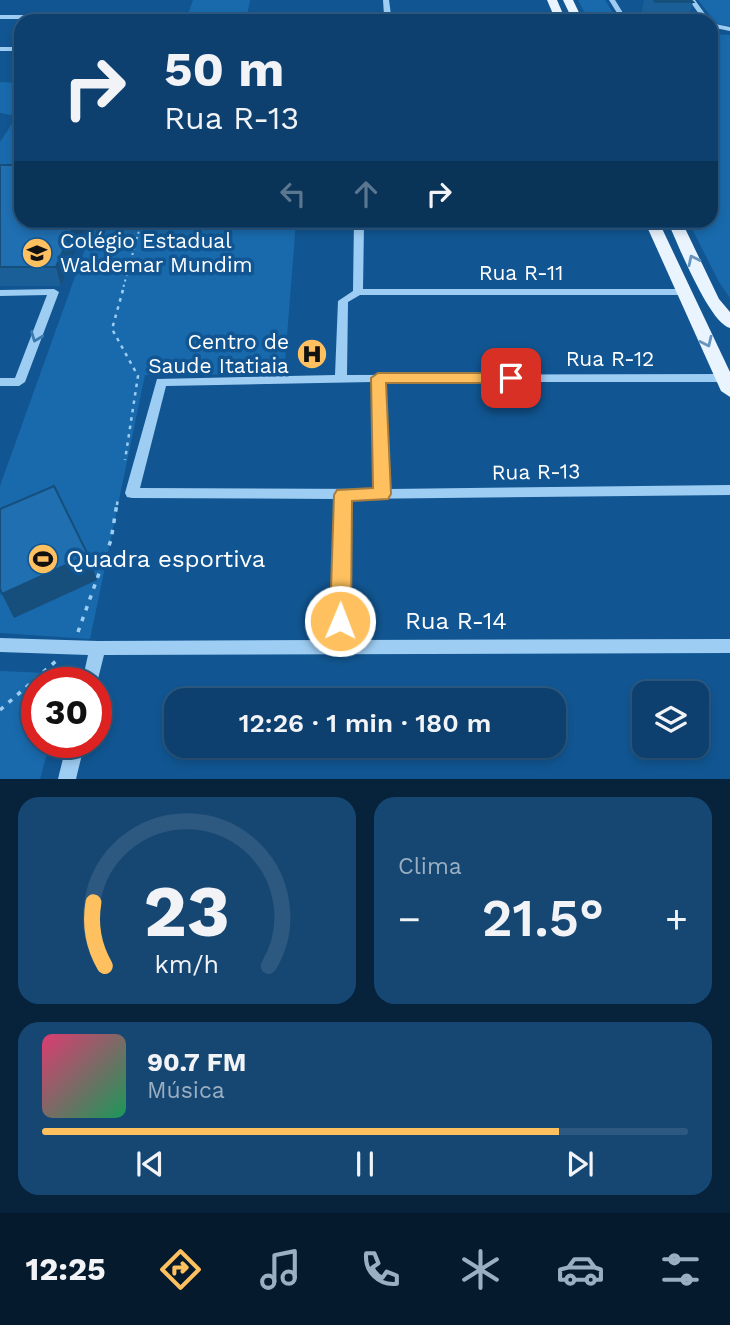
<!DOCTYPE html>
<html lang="pt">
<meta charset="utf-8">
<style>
:root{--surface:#0d406e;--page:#164773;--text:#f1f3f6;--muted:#9aafc2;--line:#2d5981;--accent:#ffc15f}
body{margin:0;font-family:"Work Sans",sans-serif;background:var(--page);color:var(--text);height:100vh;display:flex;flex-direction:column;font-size:26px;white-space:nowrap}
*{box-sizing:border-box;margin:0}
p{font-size:23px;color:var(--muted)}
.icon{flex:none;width:38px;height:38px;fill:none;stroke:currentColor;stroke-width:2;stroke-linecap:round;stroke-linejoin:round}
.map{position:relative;height:779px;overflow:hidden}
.drawer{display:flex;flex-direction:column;gap:18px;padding:18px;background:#07233c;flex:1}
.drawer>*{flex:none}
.banner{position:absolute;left:14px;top:14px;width:704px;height:214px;border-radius:21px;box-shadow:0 4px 10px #0003,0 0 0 2px var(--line);background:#0d406e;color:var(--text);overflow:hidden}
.tools{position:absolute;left:632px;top:681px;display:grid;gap:14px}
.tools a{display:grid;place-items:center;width:77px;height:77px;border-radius:14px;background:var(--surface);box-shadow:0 4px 10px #0003,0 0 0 2px var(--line);font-size:35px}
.speed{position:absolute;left:21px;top:667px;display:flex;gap:14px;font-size:35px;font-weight:700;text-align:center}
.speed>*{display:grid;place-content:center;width:91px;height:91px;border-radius:50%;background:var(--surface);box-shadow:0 4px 10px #0003,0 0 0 2px var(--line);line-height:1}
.speed .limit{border:10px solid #d22;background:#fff;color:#111}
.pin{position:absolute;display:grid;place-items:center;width:60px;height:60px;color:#fff;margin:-30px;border-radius:14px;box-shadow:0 4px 10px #0006}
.me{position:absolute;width:77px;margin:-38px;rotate:1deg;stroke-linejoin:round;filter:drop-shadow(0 0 5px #0008)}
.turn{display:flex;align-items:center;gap:24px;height:147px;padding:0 35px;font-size:32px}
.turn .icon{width:91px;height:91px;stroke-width:2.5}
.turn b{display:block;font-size:49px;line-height:60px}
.lanes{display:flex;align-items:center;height:66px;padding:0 35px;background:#0003;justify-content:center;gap:35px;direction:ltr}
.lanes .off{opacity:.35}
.big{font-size:52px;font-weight:600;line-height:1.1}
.drawer .tile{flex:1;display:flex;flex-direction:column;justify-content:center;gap:10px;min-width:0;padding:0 24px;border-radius:21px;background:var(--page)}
.drawer .dial{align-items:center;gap:0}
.dial svg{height:182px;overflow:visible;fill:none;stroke:var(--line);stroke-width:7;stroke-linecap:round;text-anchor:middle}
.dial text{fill:var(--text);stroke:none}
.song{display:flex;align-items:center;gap:21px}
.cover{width:84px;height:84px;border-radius:10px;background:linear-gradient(135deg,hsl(340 70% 55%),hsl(150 70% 35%))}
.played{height:7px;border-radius:4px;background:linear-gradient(90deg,var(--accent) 80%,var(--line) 80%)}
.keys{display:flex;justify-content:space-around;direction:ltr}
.heat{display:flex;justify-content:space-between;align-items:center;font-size:38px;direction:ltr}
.drawer .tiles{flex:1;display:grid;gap:18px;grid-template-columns:1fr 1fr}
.tile:last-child{grid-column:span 2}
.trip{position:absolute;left:164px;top:688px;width:402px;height:70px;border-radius:21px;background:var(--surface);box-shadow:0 4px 10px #0003,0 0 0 2px var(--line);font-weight:600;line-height:70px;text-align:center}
.menu{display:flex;height:112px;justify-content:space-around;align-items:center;background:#051a2c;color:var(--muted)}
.menu .icon{width:49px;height:49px}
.menu .selected{color:var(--accent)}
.menu b{font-size:32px;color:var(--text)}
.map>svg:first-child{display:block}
.green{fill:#196aac}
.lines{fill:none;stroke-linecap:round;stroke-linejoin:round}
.path-far2{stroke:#9ecdf3;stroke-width:2;stroke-dasharray:2 3.5;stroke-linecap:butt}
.path-far1{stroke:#9ecdf3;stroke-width:2.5;stroke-dasharray:3.5 5;stroke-linecap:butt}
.path{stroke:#9ecdf3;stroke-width:3.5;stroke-dasharray:4.5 7;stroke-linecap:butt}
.minor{fill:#9ecdf3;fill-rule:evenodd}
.major{fill:#e9f4ff;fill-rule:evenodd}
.wall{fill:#1b5f98}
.shaded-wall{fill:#164e7c}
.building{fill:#1f6fb1;stroke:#164e7c;stroke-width:2}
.oneway{stroke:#6795be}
.oneway2{stroke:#3b7aaf}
.route{fill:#ffc15f;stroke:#a67d3e;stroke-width:2}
.labels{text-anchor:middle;stroke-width:7;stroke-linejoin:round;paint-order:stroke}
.poi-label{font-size:21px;fill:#fff;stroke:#115692;text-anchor:start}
.street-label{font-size:21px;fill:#fff;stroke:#115692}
.near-poi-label{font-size:24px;fill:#fff;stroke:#115692;text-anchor:start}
.near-street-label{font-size:24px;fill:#fff;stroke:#115692}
</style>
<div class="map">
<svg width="730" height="779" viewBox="0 0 730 779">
<rect width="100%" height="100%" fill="#115692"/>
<g class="green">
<polygon points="193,0 250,0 247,15 188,14"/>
<polygon points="578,0 605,0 618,21 589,21"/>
<polygon points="698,0 730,0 730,26 717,24"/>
<polygon points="211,18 553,18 554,21 210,21"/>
<polygon points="711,34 730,35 730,298 719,282 688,221 710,220"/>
<polygon points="0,82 21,83 21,177 0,179 0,142 17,116 0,113"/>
<polygon points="95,221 296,221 284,374 145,375 90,639 0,633 0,486"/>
<polygon points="0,671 69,674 66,682 37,682 37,742 50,742 40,779 0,779"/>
</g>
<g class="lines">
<polyline class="path-far2" points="122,292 142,220"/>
<g class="path-far1">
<polyline points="123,290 112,329 138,376 125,460"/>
<polyline points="117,505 118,498"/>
</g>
<g class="path">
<polyline points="78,632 111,540 117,503"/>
<polyline points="0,710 56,661"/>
</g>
<g class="minor">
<polygon points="383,0 389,0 391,15 559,15 562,17 559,19 0,19 0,15 384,15"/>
<polygon points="609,0 615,0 628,21 622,21"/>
<polygon points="689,0 695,0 710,21 704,21"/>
<polygon points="710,23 730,27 730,31 710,27"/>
<rect x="0" y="47" width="21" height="4"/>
<path d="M354,220H497L492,223L364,224L363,289H683L688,292L683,295H360L348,302L347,375L724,374L730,378L724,382H384L389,489L730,485V495L350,499L348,640L730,639V653L104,655L96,687V682H82L88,655L0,652V638L98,641L332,640L336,499L132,498L127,497L125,493L157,379L335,375L338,301L353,291ZM372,382L375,489L140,488L166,386Z"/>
<polygon points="54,289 59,292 25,382 19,386 0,386 0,378 15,378 47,295 0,296 0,290"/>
<polygon points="67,742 85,742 76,779 58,779"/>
</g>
<g class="major">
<polygon points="547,0 557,0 566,21 556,21"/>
<polygon points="563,0 573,0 583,21 573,21"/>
<polygon points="644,220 658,220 730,372 730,397 721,391"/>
<path d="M667,220H681L719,299L730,312V328C709,323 677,242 667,220Z"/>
</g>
</g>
<g class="wall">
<polygon points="644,0 691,0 693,2 688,21 645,21 641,15"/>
<polygon points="0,165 88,220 61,286 0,286"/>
</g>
<g class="shaded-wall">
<polygon points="76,220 88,220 61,286 56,267"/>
<polygon points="88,555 97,580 14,618 2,594"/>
</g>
<g class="building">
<polygon points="654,0 691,0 693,2 655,2"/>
<polygon points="0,165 21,165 21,220 76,220 56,267 0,267"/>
<polygon points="54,486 88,555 2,594 0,589 0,509"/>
</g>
<defs><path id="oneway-chevron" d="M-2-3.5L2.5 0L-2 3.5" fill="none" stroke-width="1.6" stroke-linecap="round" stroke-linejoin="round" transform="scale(1.75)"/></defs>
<g class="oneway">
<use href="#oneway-chevron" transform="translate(693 260) rotate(-116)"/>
<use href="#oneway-chevron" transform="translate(707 342) rotate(65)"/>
</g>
<use class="oneway2" href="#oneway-chevron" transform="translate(36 337) rotate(111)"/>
<polygon class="route" points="378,373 511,373 519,378 511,383 386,383 391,494 388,499 352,501 351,621 348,627 340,629 333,627 330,621 334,495 337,490 373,488 371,378"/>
<defs>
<g id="school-disc" transform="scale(1.575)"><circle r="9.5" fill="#ffc15f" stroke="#115692"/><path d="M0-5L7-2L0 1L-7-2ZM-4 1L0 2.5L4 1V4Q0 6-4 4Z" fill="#111"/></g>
<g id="hospital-disc" transform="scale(1.575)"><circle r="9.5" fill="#ffc15f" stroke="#115692"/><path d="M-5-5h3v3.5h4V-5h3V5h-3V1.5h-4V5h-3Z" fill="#111"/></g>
<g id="stadium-disc" transform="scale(1.575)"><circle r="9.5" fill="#ffc15f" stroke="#115692"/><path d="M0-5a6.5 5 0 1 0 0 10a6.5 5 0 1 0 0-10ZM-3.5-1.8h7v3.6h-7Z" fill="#111"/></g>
</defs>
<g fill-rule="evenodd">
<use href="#school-disc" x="37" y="253"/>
<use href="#hospital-disc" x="312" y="354"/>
<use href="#stadium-disc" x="43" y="559"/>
</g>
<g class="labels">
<g class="poi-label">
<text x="60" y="248">Colégio Estadual<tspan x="60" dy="24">Waldemar Mundim</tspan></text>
<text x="289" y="349" text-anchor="end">Centro de<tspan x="289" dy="24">Saude Itatiaia</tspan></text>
</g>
<g class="street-label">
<text x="521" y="280">Rua R-11</text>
<text x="610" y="366">Rua R-12</text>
<text transform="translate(536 472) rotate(-1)" y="7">Rua R-13</text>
</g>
<g class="near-poi-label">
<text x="66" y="567">Quadra esportiva</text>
</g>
<g class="near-street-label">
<text x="456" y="629">Rua R-14</text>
</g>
</g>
</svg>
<div class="tools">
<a><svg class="icon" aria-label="layers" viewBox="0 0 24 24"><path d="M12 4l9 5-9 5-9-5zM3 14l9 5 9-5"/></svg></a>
</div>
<div class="speed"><div class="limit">30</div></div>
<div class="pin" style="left:511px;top:378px;background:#d93025"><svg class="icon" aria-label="arrive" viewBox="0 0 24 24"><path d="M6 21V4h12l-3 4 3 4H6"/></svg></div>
<svg class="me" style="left:340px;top:621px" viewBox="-20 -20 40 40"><circle r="17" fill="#ffc15f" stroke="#fff" stroke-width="3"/><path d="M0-11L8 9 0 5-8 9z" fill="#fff"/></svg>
<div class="trip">12:26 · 1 min · 180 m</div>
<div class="banner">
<div class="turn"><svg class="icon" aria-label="right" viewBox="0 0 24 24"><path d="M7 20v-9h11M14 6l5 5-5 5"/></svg><div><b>50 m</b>Rua R-13</div></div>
<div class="lanes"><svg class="icon off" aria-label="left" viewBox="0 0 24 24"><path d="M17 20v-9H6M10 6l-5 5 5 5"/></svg><svg class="icon off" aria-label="ahead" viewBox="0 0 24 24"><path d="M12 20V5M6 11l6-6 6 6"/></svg><svg class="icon" aria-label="right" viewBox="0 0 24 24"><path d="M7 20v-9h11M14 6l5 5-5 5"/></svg></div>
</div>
</div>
<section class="drawer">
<div class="tiles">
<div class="tile dial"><svg viewBox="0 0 100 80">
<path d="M14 69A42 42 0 1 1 86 69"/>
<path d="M14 69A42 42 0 0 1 9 41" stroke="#ffc15f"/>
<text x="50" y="56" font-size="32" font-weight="700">23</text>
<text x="50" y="72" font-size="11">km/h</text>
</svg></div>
<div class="tile"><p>Clima</p>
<div class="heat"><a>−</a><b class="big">21.5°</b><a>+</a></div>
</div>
<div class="tile">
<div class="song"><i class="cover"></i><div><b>90.7 FM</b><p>Música</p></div></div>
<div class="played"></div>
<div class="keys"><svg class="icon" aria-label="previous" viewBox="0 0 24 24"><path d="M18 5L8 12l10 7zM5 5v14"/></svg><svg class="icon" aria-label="pause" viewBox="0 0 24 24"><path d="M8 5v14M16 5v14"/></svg><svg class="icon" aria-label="next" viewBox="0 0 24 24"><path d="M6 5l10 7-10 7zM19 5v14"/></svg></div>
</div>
</div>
</section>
<nav class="menu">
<b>12:25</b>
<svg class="icon selected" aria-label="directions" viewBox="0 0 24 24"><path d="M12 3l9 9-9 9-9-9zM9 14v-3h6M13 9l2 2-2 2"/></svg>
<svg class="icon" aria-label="music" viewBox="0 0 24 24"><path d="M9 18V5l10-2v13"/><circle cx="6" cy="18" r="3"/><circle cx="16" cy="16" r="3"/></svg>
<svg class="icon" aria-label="phone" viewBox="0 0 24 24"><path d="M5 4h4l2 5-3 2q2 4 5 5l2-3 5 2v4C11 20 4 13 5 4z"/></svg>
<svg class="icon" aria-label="climate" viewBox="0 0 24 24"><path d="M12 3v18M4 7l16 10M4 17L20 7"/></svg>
<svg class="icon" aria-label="car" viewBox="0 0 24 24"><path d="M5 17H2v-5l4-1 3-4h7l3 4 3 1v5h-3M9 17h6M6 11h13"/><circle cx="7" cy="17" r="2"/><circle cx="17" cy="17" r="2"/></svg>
<svg class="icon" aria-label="filters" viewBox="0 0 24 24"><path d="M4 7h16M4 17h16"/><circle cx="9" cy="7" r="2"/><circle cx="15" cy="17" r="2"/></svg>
</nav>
